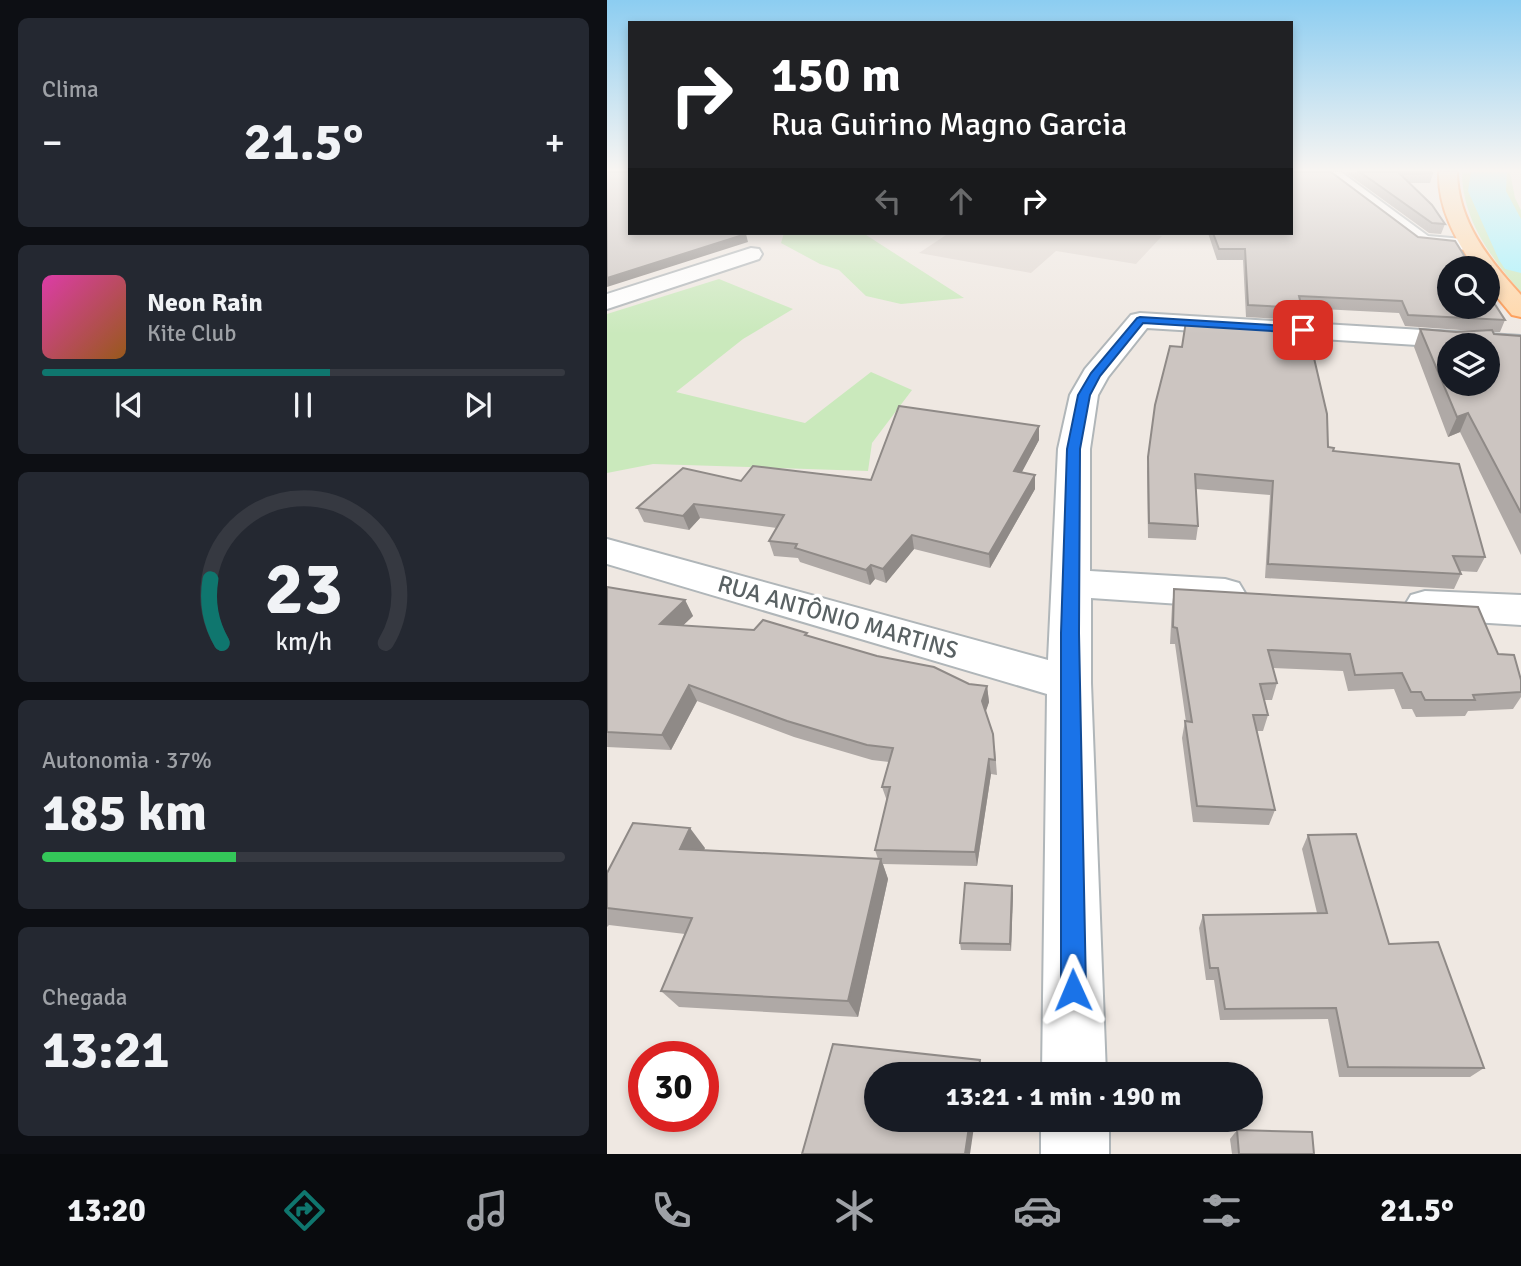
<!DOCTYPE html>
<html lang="pt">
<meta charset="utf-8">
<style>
:root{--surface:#171b24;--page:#242831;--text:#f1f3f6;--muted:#9ea1a6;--line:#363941;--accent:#0f766e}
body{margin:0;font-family:Signika,sans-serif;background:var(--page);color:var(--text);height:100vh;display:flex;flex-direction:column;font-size:26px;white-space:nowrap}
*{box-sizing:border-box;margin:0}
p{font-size:23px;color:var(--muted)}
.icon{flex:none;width:38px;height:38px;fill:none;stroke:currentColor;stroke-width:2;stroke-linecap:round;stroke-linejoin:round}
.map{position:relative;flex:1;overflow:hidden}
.drawer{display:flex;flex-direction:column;gap:18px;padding:18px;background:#0d0f14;width:607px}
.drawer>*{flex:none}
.guide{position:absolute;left:21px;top:21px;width:665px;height:214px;border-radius:0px;box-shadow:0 4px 10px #0003;background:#202124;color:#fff;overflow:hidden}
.buttons{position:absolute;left:830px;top:256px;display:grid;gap:14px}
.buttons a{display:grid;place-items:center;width:63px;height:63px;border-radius:50%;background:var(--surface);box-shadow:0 4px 10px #0003;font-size:35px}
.speed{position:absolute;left:21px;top:1041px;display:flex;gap:14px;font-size:35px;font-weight:700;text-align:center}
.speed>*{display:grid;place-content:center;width:91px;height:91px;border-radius:50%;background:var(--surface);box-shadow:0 4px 10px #0003;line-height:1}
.speed .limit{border:10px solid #d22;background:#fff;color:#111}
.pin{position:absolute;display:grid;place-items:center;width:60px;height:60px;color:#fff;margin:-30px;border-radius:14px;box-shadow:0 4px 10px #0006}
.me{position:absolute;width:77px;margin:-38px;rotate:359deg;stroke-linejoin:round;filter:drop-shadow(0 0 5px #0008)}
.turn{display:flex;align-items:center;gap:24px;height:147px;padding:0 28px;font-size:32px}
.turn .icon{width:91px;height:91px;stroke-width:2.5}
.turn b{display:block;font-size:49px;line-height:60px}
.lanes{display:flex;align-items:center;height:66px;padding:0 28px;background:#0003;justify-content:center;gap:35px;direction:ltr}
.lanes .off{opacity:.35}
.big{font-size:52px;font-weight:800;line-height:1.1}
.drawer .tile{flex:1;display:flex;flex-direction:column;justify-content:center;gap:10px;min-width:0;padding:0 24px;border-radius:10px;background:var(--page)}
.drawer .dial{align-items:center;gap:0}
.dial svg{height:182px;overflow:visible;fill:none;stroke:var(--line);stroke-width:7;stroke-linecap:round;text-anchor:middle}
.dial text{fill:var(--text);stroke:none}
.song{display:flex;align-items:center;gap:21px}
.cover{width:84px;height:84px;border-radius:10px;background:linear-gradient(135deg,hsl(320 70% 55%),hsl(30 70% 35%))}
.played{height:7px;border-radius:4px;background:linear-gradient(90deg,var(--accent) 55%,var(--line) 55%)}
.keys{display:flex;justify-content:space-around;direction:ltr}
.heat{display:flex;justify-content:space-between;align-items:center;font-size:38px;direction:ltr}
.charge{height:10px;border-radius:5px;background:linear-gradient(90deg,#34c759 37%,var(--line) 0)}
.trip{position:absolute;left:257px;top:1062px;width:399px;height:70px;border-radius:35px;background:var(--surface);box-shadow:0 4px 10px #0003;font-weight:800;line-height:70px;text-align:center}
.menu{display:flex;height:112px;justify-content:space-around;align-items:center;background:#090b0e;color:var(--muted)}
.menu .icon{width:49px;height:49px}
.menu .active{color:var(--accent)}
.menu b{font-size:32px;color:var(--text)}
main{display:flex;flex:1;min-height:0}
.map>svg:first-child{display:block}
.education{fill:#e1d9d3}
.green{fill:#cae9bc}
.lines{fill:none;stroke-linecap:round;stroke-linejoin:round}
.river{fill:#a2f3ff;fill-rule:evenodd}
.street-casing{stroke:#b0b6b9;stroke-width:4}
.primary-casing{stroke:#fe964c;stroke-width:4}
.street{fill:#fff;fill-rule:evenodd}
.primary{fill:#ffd6a7;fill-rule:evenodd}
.wall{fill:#afa9a6}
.shaded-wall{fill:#8f8a87}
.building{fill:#ccc5c1;stroke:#8f8a87;stroke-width:2;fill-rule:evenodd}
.route{fill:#1a73e8;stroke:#114b97;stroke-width:2}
.labels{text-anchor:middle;stroke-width:7;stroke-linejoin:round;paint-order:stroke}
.street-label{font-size:24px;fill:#5a6264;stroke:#fff}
</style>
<main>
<section class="drawer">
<div class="tile"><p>Clima</p>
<div class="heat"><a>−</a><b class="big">21.5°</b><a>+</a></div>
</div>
<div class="tile">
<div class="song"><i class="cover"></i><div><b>Neon Rain</b><p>Kite Club</p></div></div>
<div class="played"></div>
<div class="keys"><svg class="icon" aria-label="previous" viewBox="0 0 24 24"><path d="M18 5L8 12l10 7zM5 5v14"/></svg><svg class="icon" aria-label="pause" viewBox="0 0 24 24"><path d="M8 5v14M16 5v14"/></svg><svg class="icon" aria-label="next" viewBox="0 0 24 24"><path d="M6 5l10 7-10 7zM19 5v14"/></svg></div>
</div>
<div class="tile dial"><svg viewBox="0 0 100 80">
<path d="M14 69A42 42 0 1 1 86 69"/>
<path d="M14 69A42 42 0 0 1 9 41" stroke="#0f766e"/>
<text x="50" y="56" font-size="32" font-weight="700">23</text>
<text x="50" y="72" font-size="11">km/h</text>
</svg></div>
<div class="tile"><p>Autonomia · 37%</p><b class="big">185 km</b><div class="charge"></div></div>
<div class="tile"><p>Chegada</p><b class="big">13:21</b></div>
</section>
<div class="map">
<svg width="914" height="1154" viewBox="0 0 914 1154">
<rect width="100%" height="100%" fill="#efe8e2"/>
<polygon class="education" points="342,233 535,233 555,236 529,264 449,251 424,273 312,253"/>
<g class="green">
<path d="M855,172H903L908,198L914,210V292C884,258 855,219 855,172Z"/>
<polygon points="177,233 256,233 357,298 294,304 259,296 232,270 213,264 174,243"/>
<polygon points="112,279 186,309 136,339 69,392 198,423 264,372 305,390 265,443 261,471 46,464 0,473 0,314"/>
</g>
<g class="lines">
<polygon class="river" points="864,172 900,172 899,191 914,219 914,273 898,269 892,260 861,191"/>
<g class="street-casing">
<g id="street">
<polygon points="714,172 734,172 821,236 868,240 872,244 868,248 861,250 809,246"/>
<polygon points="144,248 152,249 155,254 152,259 0,309 0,294"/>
<polygon points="533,313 914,336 914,352 880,350 880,345 842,345 842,347 540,328 501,377 491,395 483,449 483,571 618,579 632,583 638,593 632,603 618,607 484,598 484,683 499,1074 435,1074 440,694 0,564 0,539 441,660 451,449 463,395 478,369 524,315"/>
<polygon points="818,591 914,595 914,625 818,619 804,615 798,605 804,595"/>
<rect x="434" y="1120" width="68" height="34"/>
</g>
</g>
<g class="primary-casing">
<path id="primary" d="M832,172H850C851,222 882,260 914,295V317L905,315L880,285V268H867C848,237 831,209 832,172Z"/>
</g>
<use href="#street" class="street"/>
<use href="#primary" class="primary"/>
</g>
<g class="wall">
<polygon points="738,172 824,172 826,173 823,183 803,183 838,224 834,234 822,233"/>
<polygon points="601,233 684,233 898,320 893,332 886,332 887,334 914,336 914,555 853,432 841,437 807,347 813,329 849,332 867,331 798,326 792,313 695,308 693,320 639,317 636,260 610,260"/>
<polygon points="432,426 432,440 414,473 428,475 428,489 383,568 307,549 279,583 268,579 263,585 193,562 191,558 167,556 162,541 170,528 93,518 82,530 37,522 30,508 134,481 264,480"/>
<polygon points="721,447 878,557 870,572 852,571 854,574 847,589 658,578 663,495 589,489 591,526 589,540 541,538 540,471 541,457"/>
<polygon points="0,587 78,600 86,616 76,625 201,636 362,684 380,686 382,702 378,712 388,750 390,775 384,774 370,866 276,864 281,879 251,1017 72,1007 54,991 78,934 2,925 0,927 0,873 98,848 96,851 271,859 268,850 280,801 275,787 282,762 265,760 187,737 90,701 64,750 0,747"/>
<polygon points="567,589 891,654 914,680 914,697 906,709 861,711 858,716 809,717 805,709 795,709 787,689 741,691 736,671 666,668 670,683 665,700 657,700 661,715 656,731 650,731 668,810 662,825 586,822 575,738 578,721 579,722 568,644 563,644 565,606"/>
<polygon points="701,835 782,944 877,1068 863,1077 732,1077 721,1019 613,1020 607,980 599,980 592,928 596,915 710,913 695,849"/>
<polygon points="406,893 404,951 354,950 353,943"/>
<polygon points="630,1130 707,1154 625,1154 623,1139"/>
</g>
<g class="shaded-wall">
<polygon points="139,234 141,242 0,287 0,278"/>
<polygon points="861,413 853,432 841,437 850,417"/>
<polygon points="432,426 432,440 408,485 407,471"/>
<polygon points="428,475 428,489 383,568 382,554"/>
<polygon points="87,504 93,518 82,530 76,516"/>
<polygon points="305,535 307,549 279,583 276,569"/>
<polygon points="264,565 268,579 263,585 259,570"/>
<polygon points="78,600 86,616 61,640 53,624"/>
<polygon points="82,685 90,701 64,750 55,735"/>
<polygon points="380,686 382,702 377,717 375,701"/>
<polygon points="382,759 384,774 370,866 368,852"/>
<polygon points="83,828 98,848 88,869 73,849"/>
<polygon points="274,859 281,879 251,1017 241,1001"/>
<polygon points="405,886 406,893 404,951 403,944"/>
<polygon points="373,1060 376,1070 375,1074 371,1074"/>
<polygon points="363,1120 368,1120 363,1154 358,1154"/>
</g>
<g class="building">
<polygon points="0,172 23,172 23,233 135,233 139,234 0,278"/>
<polygon points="684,172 724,172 811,237 848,241 865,268 842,268 842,306 880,306 880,292 898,320 801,315 795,301 692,296 695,308 641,305 638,249 612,249 606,233 684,233"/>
<polygon points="753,172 824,172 826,173 793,174 825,205 838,224 825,223"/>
<polygon points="579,321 700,328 720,414 721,447 727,448 726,451 852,464 878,557 846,556 854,574 661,564 666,481 588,474 591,526 542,523 541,457 548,405 563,346 575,347"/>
<path d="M813,329L849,332L885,330L887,334L914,336V513L861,413L850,417ZM842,345H880V383H842Z"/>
<polygon points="292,406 432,426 407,471 428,475 382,554 305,535 276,569 264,565 259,570 188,548 190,544 162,541 177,515 87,504 76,516 30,508 76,468 134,481 146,466 264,480"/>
<polygon points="0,587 78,600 53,624 147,630 156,620 200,633 198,635 270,656 327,667 362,684 380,686 375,701 386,734 388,760 382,759 368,852 268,850 283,787 275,787 286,748 260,745 180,721 82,685 55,735 0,732"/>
<polygon points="567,589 871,607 891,654 907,655 914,680 914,692 866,695 868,700 818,700 814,692 804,692 795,673 748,675 743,654 661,650 670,683 653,684 661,715 646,715 668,810 590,806 578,721 585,722 570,628 566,627"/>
<polygon points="26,823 83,828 73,849 274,859 241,1001 54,991 85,918 0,908 0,873"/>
<polygon points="749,834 782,944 831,942 877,1068 741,1067 729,1008 618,1009 611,968 603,968 596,915 720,913 701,835"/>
<polygon points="358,883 405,886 403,944 353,943"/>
<polygon points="226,1044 373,1060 371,1074 270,1074 270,1120 363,1120 358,1154 195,1154"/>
<polygon points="630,1130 705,1132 707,1154 632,1154"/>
</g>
<linearGradient id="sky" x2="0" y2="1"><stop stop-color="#8ccdf1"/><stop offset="0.51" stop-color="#f8f5f2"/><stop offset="1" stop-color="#f8f5f2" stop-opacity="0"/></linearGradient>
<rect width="914" height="334" fill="url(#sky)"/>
<polygon class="route" points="533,317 696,327 702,330 696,333 536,323 493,376 483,395 473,449 472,633 479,990 475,999 466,1003 457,999 454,990 454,633 460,449 471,395 484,373 530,318"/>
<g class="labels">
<g class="street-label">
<text transform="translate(231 617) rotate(16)" y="8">RUA ANTÔNIO MARTINS</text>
</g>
</g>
</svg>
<div class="buttons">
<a><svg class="icon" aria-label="search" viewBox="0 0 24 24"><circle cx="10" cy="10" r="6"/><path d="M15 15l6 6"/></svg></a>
<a><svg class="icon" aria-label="layers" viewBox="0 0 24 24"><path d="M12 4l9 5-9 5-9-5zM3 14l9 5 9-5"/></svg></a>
</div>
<div class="speed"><div class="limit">30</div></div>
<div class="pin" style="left:696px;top:330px;background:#d93025"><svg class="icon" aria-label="arrive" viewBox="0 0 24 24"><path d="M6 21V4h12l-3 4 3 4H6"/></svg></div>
<svg class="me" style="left:466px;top:990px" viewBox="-20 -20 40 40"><path d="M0-17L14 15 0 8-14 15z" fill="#1a73e8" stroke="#fff" stroke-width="4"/></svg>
<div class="trip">13:21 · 1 min · 190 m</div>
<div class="guide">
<div class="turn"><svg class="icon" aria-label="right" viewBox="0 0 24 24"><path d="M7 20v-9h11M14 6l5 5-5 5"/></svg><div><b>150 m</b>Rua Guirino Magno Garcia</div></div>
<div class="lanes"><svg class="icon off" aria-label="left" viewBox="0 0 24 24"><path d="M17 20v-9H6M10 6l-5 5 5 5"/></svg><svg class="icon off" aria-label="ahead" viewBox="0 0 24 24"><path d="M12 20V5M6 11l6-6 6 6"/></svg><svg class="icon" aria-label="right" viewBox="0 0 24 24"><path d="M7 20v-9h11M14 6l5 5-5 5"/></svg></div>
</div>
</div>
</main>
<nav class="menu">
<b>13:20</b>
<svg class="icon active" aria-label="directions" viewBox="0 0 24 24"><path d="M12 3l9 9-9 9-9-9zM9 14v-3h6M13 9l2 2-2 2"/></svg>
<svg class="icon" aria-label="music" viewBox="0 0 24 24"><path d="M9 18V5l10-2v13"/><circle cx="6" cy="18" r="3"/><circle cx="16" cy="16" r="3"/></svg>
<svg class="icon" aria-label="phone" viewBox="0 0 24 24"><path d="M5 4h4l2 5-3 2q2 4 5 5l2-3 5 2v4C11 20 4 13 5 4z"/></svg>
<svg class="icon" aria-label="climate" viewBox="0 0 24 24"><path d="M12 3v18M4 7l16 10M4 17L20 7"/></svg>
<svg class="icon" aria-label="car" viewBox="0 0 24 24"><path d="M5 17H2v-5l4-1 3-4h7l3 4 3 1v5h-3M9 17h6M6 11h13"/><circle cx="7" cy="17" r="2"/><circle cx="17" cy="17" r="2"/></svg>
<svg class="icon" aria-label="filters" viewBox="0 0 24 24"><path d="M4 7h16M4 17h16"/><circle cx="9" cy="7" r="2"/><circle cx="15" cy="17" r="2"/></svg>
<b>21.5°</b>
</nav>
